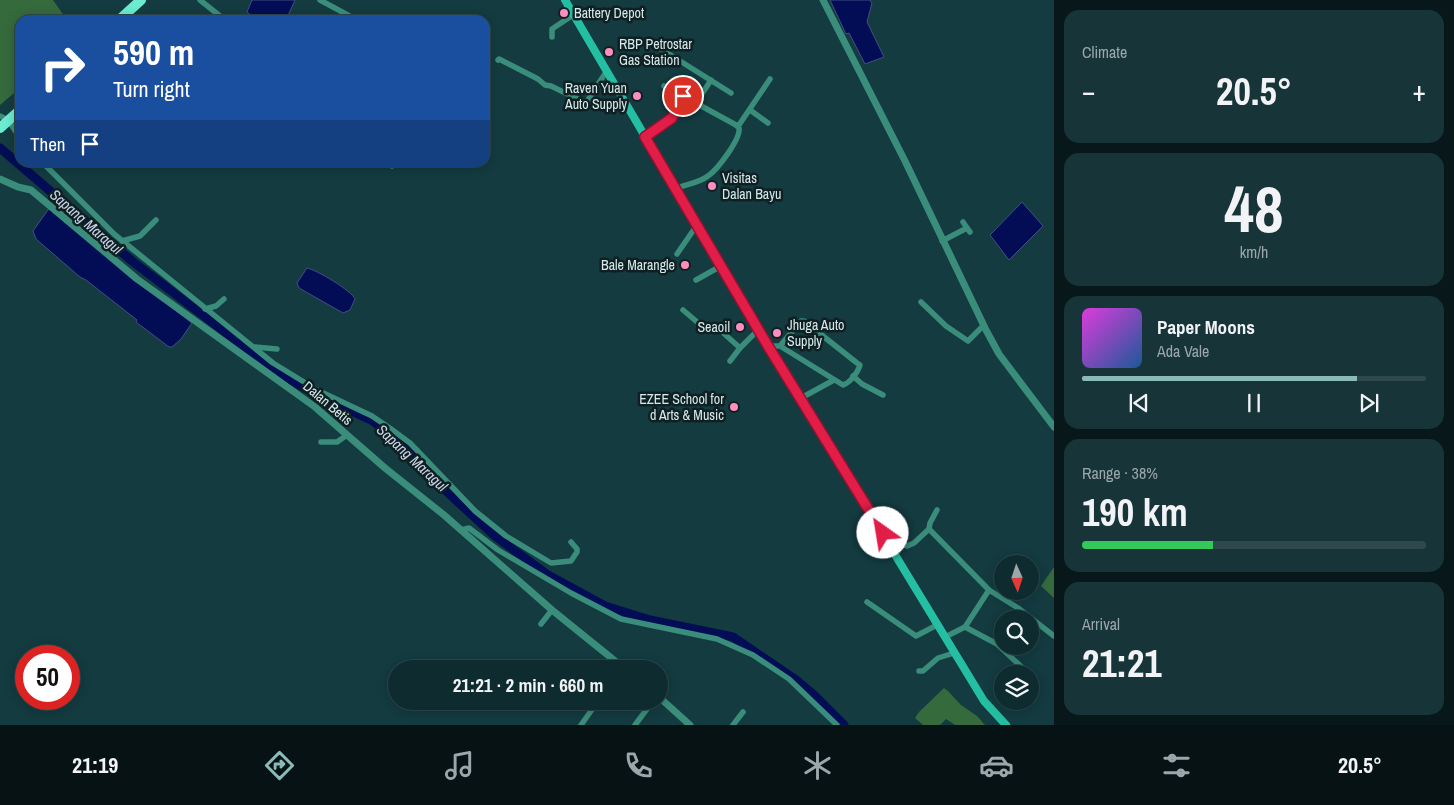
<!DOCTYPE html>
<meta charset="utf-8">
<style>
:root{--surface:#0e2c30;--page:#173438;--text:#f1f3f6;--muted:#9ba7ab;--line:#2e484c;--accent:#8bbbb9}
body{margin:0;font-family:"Archivo Narrow",sans-serif;background:var(--page);color:var(--text);height:100vh;display:flex;flex-direction:column;font-size:19px;white-space:nowrap}
*{box-sizing:border-box;margin:0}
p{font-size:16px;color:var(--muted)}
.icon{flex:none;width:28px;height:28px;fill:none;stroke:currentColor;stroke-width:2;stroke-linecap:round;stroke-linejoin:round}
.map{position:relative;flex:1;overflow:hidden}
.sheet{display:flex;flex-direction:column;gap:10px;padding:10px;background:#08181a;width:400px}
.sheet>*{flex:none}
.top-card{position:absolute;left:15px;top:15px;width:475px;height:152px;border-radius:15px;box-shadow:0 2px 12px #0003,0 0 0 1px var(--line);background:#1a4fa0;color:#fff;overflow:hidden}
.needle{width:32px;rotate:177deg}
.fabs{position:absolute;left:994px;top:555px;display:grid;gap:10px}
.fabs a{display:grid;place-items:center;width:45px;height:45px;border-radius:50%;background:var(--surface);box-shadow:0 2px 12px #0003,0 0 0 1px var(--line);font-size:25px}
.speed{position:absolute;left:15px;top:645px;display:flex;gap:10px;font-size:25px;font-weight:700;text-align:center}
.speed>*{display:grid;place-content:center;width:65px;height:65px;border-radius:50%;background:var(--surface);box-shadow:0 2px 12px #0003,0 0 0 1px var(--line);line-height:1}
.speed .limit{border:8px solid #d22;background:#fff;color:#111}
.pin{position:absolute;display:grid;place-items:center;width:42px;height:42px;color:#fff;margin:-21px;border:2px solid #fff;border-radius:50%;box-shadow:0 1px 5px #0007}
.me{position:absolute;width:55px;margin:-28px;rotate:328deg;stroke-linejoin:round;filter:drop-shadow(0 0 4px #0008)}
.turn{display:flex;align-items:center;gap:18px;height:105px;padding:0 15px;font-size:22px}
.turn .icon{width:65px;height:65px;stroke-width:2.5}
.turn b{display:block;font-size:35px;line-height:42px}
.then{display:flex;align-items:center;height:48px;padding:0 15px;background:#0003;gap:10px;font-size:19px}
.big{font-size:38px;font-weight:700;line-height:1.1}
.sheet .tile{flex:1;display:flex;flex-direction:column;justify-content:center;gap:8px;min-width:0;padding:0 18px;border-radius:15px;background:var(--page)}
.sheet .dial{align-items:center;gap:0}
.dial b{font-size:65px;line-height:1}
.song{display:flex;align-items:center;gap:15px}
.cover{width:60px;height:60px;border-radius:8px;background:linear-gradient(135deg,hsl(300 70% 55%),hsl(210 70% 35%))}
.played{height:5px;border-radius:2px;background:linear-gradient(90deg,var(--accent) 80%,var(--line) 80%)}
.keys{display:flex;justify-content:space-around;direction:ltr}
.heat{display:flex;justify-content:space-between;align-items:center;font-size:28px;direction:ltr}
.charge{height:8px;border-radius:4px;background:linear-gradient(90deg,#34c759 38%,var(--line) 0)}
.trip{position:absolute;left:388px;top:660px;width:280px;height:50px;border-radius:25px;background:var(--surface);box-shadow:0 2px 12px #0003,0 0 0 1px var(--line);font-weight:700;line-height:50px;text-align:center}
.tabs{display:flex;height:80px;justify-content:space-around;align-items:center;background:#061213;color:var(--muted)}
.tabs .icon{width:35px;height:35px}
.tabs .current{color:var(--accent)}
.tabs b{font-size:22px;color:var(--text)}
main{display:flex;flex:1;min-height:0}
.map>svg:first-child{display:block}
.green{fill:#356a3d}
.water{fill:#020d55;stroke:#414f82}
.lines{fill:none;stroke-linecap:round;stroke-linejoin:round}
.river{stroke:#020d55;stroke-width:9}
.minor{stroke:#3b8d7b;stroke-width:5.5}
.tertiary{stroke:#3b8d7b;stroke-width:7}
.secondary{stroke:#24bea3;stroke-width:8}
.trunk{stroke:#6cebd0;stroke-width:10}
.route-casing{stroke:#92132f;stroke-width:12}
.route{stroke:#e11d48;stroke-width:9}
.poi-dot{fill:#fd8ebe;stroke:#0f1f22;stroke-width:2}
.labels{text-anchor:middle;stroke-width:5;stroke-linejoin:round;paint-order:stroke}
.poi-label{font-size:14px;fill:#d4e9eb;stroke:#0f1f22;text-anchor:start}
.street-label{font-size:14px;fill:#d4e9eb;stroke:#0f1f22}
.water-label{font-size:15px;font-style:italic;fill:#cbd5ea;stroke:#0f1f22}
</style>
<main>
<div class="map">
<svg width="1054" height="725" viewBox="0 0 1054 725">
<rect width="100%" height="100%" fill="#133b40"/>
<g class="green">
<polygon points="0,0 53,0 67,20 20,20 20,88 0,105"/>
<polygon points="1054,567 1054,598 1041,586"/>
<polygon points="944,688 948,691 961,705 977,716 985,725 955,725 946,719 940,725 923,725 915,718 919,712"/>
</g>
<g class="water">
<polygon points="252,0 295,0 286,20 257,20 247,12"/>
<polygon points="830,0 870,0 872,3 867,22 884,57 865,64 849,33 846,34"/>
<polygon points="1022,202 1043,226 1009,260 990,235"/>
<polygon points="50,207 135,280 192,323 181,339 172,347 169,347 136,322 137,320 86,280 80,277 36,239 33,231"/>
<path d="M307,268C317,270 352,291 355,299L350,310L343,313L299,288L297,283Z"/>
</g>
<g class="lines">
<polyline class="river" points="0,148 132,261 280,374 321,397 373,421 413,455 445,490 495,536 548,575 605,606 650,620 733,637 796,680 814,695 844,725"/>
<g class="minor">
<polyline points="200,0 225,20"/>
<polyline points="320,0 357,20"/>
<polyline points="552,37 552,29 573,15"/>
<polyline points="653,44 731,93"/>
<polyline points="498,60 499,59 538,79 545,85 551,86 586,103 606,72"/>
<polyline points="664,86 683,96"/>
<polyline points="696,103 711,80"/>
<polyline points="750,110 768,123"/>
<polyline points="0,116 8,120 20,138"/>
<polyline points="645,137 671,118 683,96 736,125 739,125 770,79"/>
<polyline points="42,162 114,234 273,363 317,390 372,416 391,429 410,443 475,511 506,536 551,563 571,561 577,552 577,549 571,542"/>
<polyline points="391,162 392,166"/>
<path d="M675,189C686,184 699,183 708,176C717,170 741,139 739,128L736,125"/>
<polyline points="963,222 967,228"/>
<polyline points="122,241 140,236 156,220"/>
<polyline points="942,241 967,228 970,232"/>
<polyline points="677,254 697,225"/>
<polyline points="696,280 721,266"/>
<polyline points="921,302 946,326 968,341 983,326"/>
<polyline points="205,309 216,306 224,299"/>
<polyline points="683,310 703,327 719,329 740,348"/>
<path d="M768,346H780L843,385C850,383 858,372 860,365L857,363L804,321H801L780,346"/>
<polyline points="255,347 277,349"/>
<polyline points="730,361 740,348 758,330"/>
<polyline points="853,376 862,384 883,395"/>
<polyline points="801,398 834,380"/>
<polyline points="321,442 337,442 347,435"/>
<polyline points="929,529 930,523 937,510"/>
<polyline points="461,530 469,528 498,550 571,593 621,619 717,639 753,655 789,679 837,725"/>
<polyline points="892,548 903,544 907,546 914,543 929,529 989,590 1018,608 1054,636"/>
<polyline points="867,602 916,636 937,625"/>
<polyline points="541,624 552,610"/>
<polyline points="965,627 997,644 1029,674"/>
<polyline points="945,637 965,627 989,590"/>
<polyline points="919,671 923,671 938,658 954,653"/>
<polyline points="581,725 598,701"/>
<polyline points="635,725 653,701"/>
<polyline points="733,725 743,712"/>
</g>
<g class="tertiary">
<polyline points="823,0 905,161 986,330 999,354 1054,427"/>
<polyline points="0,179 18,187 31,190 137,279 315,407 385,468 444,515 552,610 625,669"/>
<polyline points="659,697 690,725"/>
</g>
<polyline class="secondary" points="565,0 768,346 984,701 1006,725"/>
<g class="trunk">
<polyline points="119,20 141,0"/>
<polyline points="0,128 20,110"/>
</g>
</g>
<g class="lines">
<g class="route-casing">
<polyline id="route" points="683,96 672,118 645,137 768,346 883,533"/>
</g>
<use href="#route" class="route"/>
</g>
<g class="poi-dot">
<circle cx="564" cy="13" r="5"/>
<circle cx="609" cy="52" r="5"/>
<circle cx="637" cy="96" r="5"/>
<circle cx="712" cy="186" r="5"/>
<circle cx="685" cy="265" r="5"/>
<circle cx="740" cy="327" r="5"/>
<circle cx="777" cy="333" r="5"/>
<circle cx="734" cy="407" r="5"/>
</g>
<g class="labels">
<g class="poi-label">
<text x="574" y="18">Battery Depot</text>
<text x="619" y="49">RBP Petrostar<tspan x="619" dy="16">Gas Station</tspan></text>
<text x="627" y="93" text-anchor="end">Raven Yuan<tspan x="627" dy="16">Auto Supply</tspan></text>
<text x="722" y="183">Visitas<tspan x="722" dy="16">Dalan Bayu</tspan></text>
<text x="675" y="270" text-anchor="end">Bale Marangle</text>
<text x="787" y="330">Jhuga Auto<tspan x="787" dy="16">Supply</tspan></text>
<text x="730" y="332" text-anchor="end">Seaoil</text>
<text x="724" y="404" text-anchor="end">EZEE School for<tspan x="724" dy="16">d Arts &amp; Music</tspan></text>
</g>
<g class="street-label">
<text transform="translate(328 403) rotate(40)" y="5">Dalan Betis</text>
</g>
<g class="water-label">
<text transform="translate(86 222) rotate(41)" y="5">Sapang Maragul</text>
<text transform="translate(412 458) rotate(43)" y="5">Sapang Maragul</text>
</g>
</g>
</svg>
<div class="fabs">
<a><svg class="needle" viewBox="-14 -14 28 28"><path d="M0-13l5 13h-10z" fill="#e53935"/><path d="M0 13l5-13h-10z" fill="#9ba7ab"/></svg></a>
<a><svg class="icon" aria-label="search" viewBox="0 0 24 24"><circle cx="10" cy="10" r="6"/><path d="M15 15l6 6"/></svg></a>
<a><svg class="icon" aria-label="layers" viewBox="0 0 24 24"><path d="M12 4l9 5-9 5-9-5zM3 14l9 5 9-5"/></svg></a>
</div>
<div class="speed"><div class="limit">50</div></div>
<div class="pin" style="left:683px;top:96px;background:#d93025"><svg class="icon" aria-label="arrive" viewBox="0 0 24 24"><path d="M6 21V4h12l-3 4 3 4H6"/></svg></div>
<svg class="me" style="left:883px;top:533px" viewBox="-20 -20 40 40"><circle r="19" fill="#fff"/><path d="M0-13L10 11 0 6-10 11z" fill="#e11d48"/></svg>
<div class="trip">21:21 · 2 min · 660 m</div>
<div class="top-card">
<div class="turn"><svg class="icon" aria-label="right" viewBox="0 0 24 24"><path d="M7 20v-9h11M14 6l5 5-5 5"/></svg><div><b>590 m</b>Turn right</div></div>
<div class="then">Then<svg class="icon" aria-label="arrive" viewBox="0 0 24 24"><path d="M6 21V4h12l-3 4 3 4H6"/></svg></div>
</div>
</div>
<section class="sheet">
<div class="tile"><p>Climate</p>
<div class="heat"><a>−</a><b class="big">20.5°</b><a>+</a></div>
</div>
<div class="tile dial"><b>48</b><p>km/h</p></div>
<div class="tile">
<div class="song"><i class="cover"></i><div><b>Paper Moons</b><p>Ada Vale</p></div></div>
<div class="played"></div>
<div class="keys"><svg class="icon" aria-label="previous" viewBox="0 0 24 24"><path d="M18 5L8 12l10 7zM5 5v14"/></svg><svg class="icon" aria-label="pause" viewBox="0 0 24 24"><path d="M8 5v14M16 5v14"/></svg><svg class="icon" aria-label="next" viewBox="0 0 24 24"><path d="M6 5l10 7-10 7zM19 5v14"/></svg></div>
</div>
<div class="tile"><p>Range · 38%</p><b class="big">190 km</b><div class="charge"></div></div>
<div class="tile"><p>Arrival</p><b class="big">21:21</b></div>
</section>
</main>
<nav class="tabs">
<b>21:19</b>
<svg class="icon current" aria-label="directions" viewBox="0 0 24 24"><path d="M12 3l9 9-9 9-9-9zM9 14v-3h6M13 9l2 2-2 2"/></svg>
<svg class="icon" aria-label="music" viewBox="0 0 24 24"><path d="M9 18V5l10-2v13"/><circle cx="6" cy="18" r="3"/><circle cx="16" cy="16" r="3"/></svg>
<svg class="icon" aria-label="phone" viewBox="0 0 24 24"><path d="M5 4h4l2 5-3 2q2 4 5 5l2-3 5 2v4C11 20 4 13 5 4z"/></svg>
<svg class="icon" aria-label="climate" viewBox="0 0 24 24"><path d="M12 3v18M4 7l16 10M4 17L20 7"/></svg>
<svg class="icon" aria-label="car" viewBox="0 0 24 24"><path d="M5 17H2v-5l4-1 3-4h7l3 4 3 1v5h-3M9 17h6M6 11h13"/><circle cx="7" cy="17" r="2"/><circle cx="17" cy="17" r="2"/></svg>
<svg class="icon" aria-label="filters" viewBox="0 0 24 24"><path d="M4 7h16M4 17h16"/><circle cx="9" cy="7" r="2"/><circle cx="15" cy="17" r="2"/></svg>
<b>20.5°</b>
</nav>
